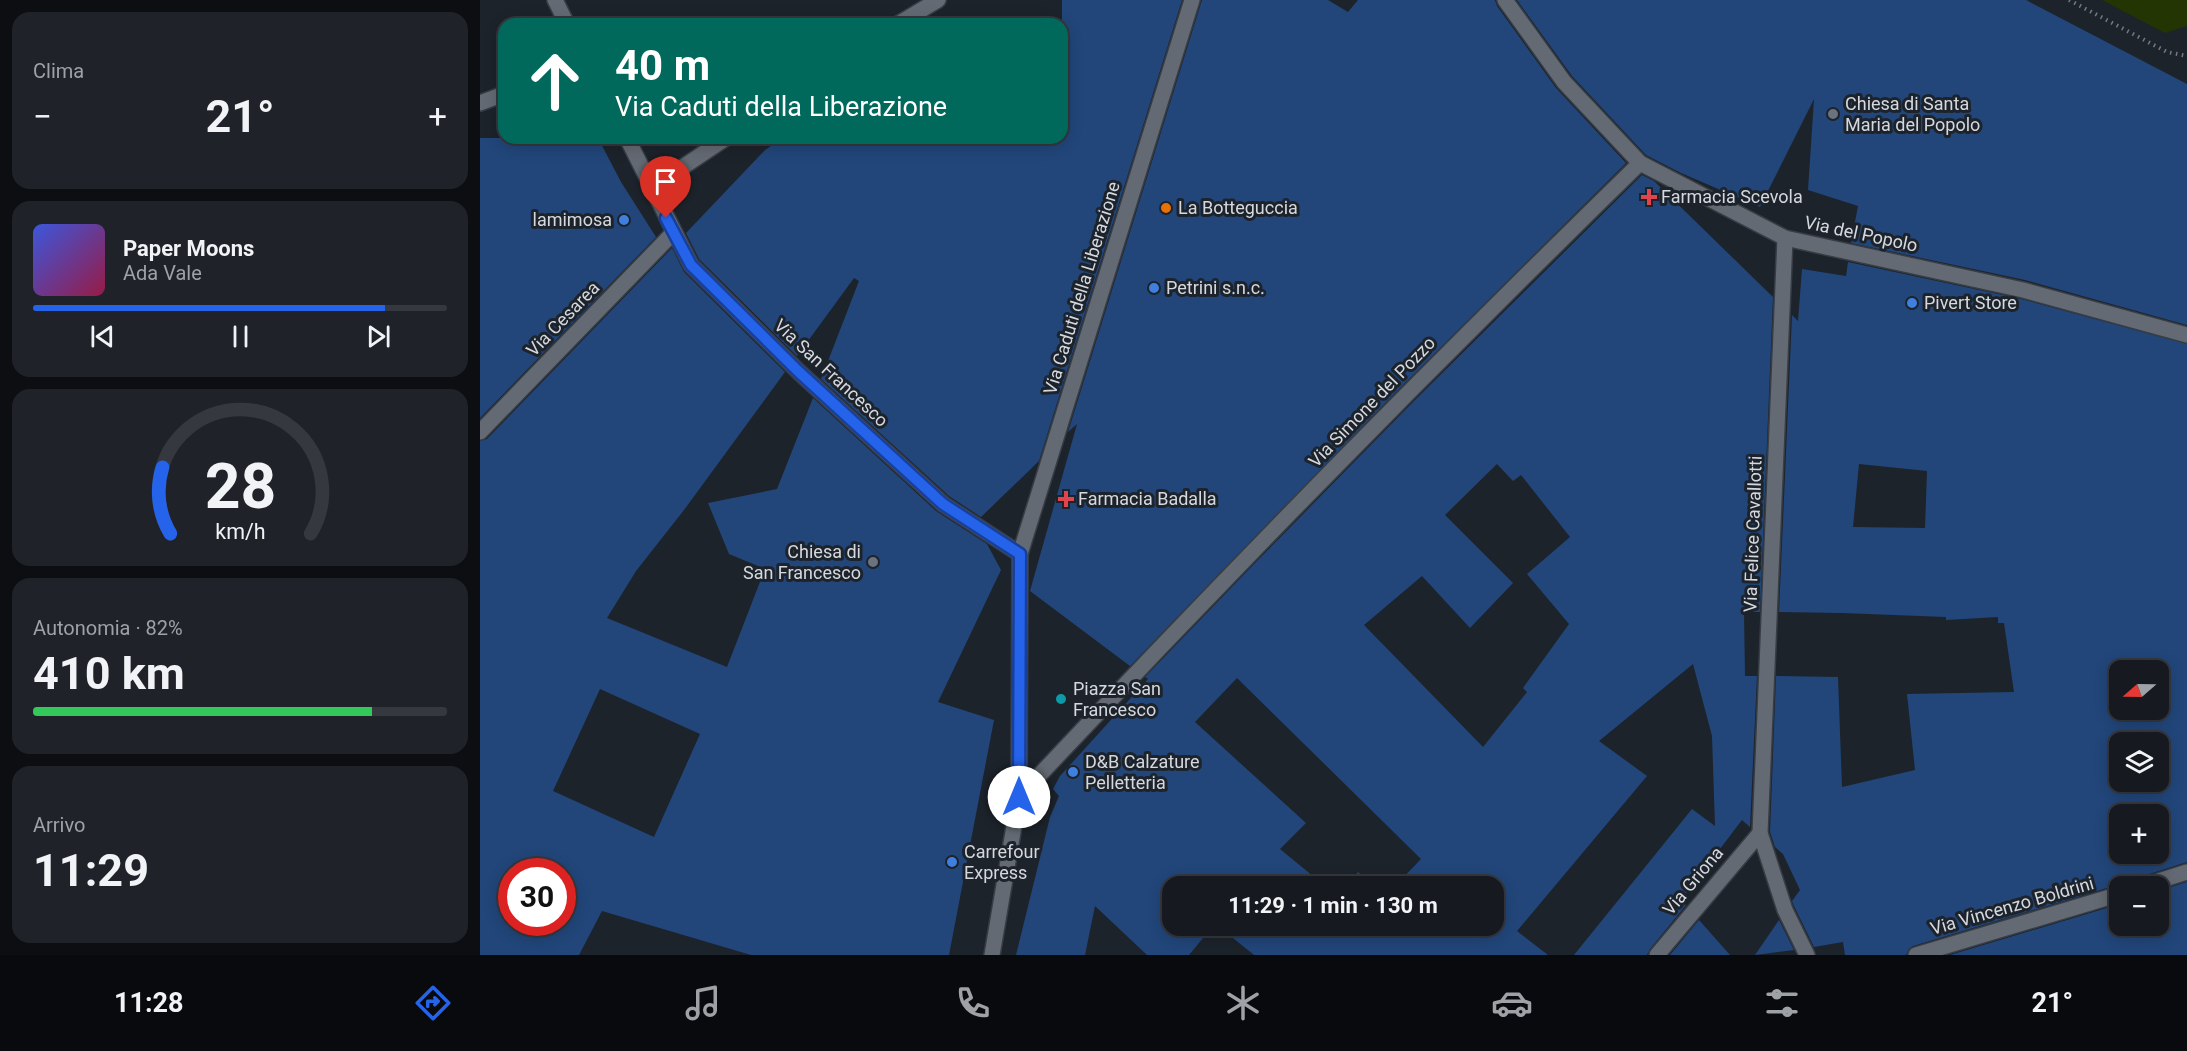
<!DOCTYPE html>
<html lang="it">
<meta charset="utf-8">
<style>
:root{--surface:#161a20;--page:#1f2329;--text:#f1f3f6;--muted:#9ea1a5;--line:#35383e;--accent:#2563eb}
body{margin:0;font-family:Roboto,sans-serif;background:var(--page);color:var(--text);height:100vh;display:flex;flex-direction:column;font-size:22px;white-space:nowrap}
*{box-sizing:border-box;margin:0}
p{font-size:20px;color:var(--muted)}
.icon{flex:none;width:33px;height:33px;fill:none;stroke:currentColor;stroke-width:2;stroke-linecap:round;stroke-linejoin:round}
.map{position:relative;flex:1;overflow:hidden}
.details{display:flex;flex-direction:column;gap:12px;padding:12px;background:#0c0e12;width:480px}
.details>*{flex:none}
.top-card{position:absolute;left:18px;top:18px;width:570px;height:126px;border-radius:18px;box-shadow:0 3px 15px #0003,0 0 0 2px var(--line);background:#00695c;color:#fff;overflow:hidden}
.needle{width:39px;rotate:250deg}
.buttons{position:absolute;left:1629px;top:660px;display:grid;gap:12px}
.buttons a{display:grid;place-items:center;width:60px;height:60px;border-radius:12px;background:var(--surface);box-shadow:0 3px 15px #0003,0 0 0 2px var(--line);font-size:30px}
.speed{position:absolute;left:18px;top:858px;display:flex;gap:12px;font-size:30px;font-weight:700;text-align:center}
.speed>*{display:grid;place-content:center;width:78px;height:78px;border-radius:50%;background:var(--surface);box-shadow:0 3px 15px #0003,0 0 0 2px var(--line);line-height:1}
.speed .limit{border:9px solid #d22;background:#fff;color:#111}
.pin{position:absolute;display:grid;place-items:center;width:51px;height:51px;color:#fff;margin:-62px -26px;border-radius:50% 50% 50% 0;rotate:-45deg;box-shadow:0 0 6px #0007}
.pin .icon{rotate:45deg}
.me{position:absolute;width:66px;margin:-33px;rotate:0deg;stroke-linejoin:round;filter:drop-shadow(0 0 4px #0008)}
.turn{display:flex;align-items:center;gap:21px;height:126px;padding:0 18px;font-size:27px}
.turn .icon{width:78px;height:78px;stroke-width:2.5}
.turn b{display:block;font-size:42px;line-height:51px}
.big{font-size:45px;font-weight:700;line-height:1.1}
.details .tile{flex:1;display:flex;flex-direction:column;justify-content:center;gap:9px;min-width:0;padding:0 21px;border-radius:18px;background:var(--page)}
.details .dial{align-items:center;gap:0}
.dial svg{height:156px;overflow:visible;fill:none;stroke:var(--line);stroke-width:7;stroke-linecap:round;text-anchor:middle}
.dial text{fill:var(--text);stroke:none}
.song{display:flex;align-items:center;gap:18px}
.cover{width:72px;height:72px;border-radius:9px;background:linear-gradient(135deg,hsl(230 70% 55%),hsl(340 70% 35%))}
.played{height:6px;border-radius:3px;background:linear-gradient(90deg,var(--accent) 85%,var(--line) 85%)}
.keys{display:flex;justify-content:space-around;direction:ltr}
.heat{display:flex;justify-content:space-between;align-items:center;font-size:33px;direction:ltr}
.charge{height:9px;border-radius:4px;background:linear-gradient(90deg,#34c759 82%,var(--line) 0)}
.trip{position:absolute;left:682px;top:876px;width:342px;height:60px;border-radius:18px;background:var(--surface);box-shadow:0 3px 15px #0003,0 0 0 2px var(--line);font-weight:700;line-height:60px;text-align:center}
.tab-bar{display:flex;height:96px;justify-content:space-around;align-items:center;background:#090a0d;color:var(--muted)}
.tab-bar .icon{width:42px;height:42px}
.tab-bar .active{color:var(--accent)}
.tab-bar b{font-size:27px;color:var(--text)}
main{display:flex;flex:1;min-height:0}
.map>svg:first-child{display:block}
.grass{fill:#223503}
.building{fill:#22467a;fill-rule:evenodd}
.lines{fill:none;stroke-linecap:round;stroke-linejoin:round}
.street-casing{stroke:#383d44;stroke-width:18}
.path{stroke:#757980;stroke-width:4;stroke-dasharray:1.5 4.5;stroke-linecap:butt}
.street{stroke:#636a73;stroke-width:15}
.route-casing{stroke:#184099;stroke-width:15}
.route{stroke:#2563eb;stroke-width:10}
.worship-dot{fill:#6b7280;stroke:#1d232b;stroke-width:2}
.health-dot{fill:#e0444e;stroke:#1d232b;stroke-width:2}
.food-dot{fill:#e8710a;stroke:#1d232b;stroke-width:2}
.shop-dot{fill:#3f7fe0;stroke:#1d232b;stroke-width:2}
.culture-dot{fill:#0f9aa8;stroke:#1d232b;stroke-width:2}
.labels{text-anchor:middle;stroke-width:6;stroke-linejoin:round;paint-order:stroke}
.poi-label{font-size:18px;fill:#d5d8de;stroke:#1d232b;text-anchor:start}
.street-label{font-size:18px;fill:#d5d8de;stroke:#1d232b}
</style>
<main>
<section class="details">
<div class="tile"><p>Clima</p>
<div class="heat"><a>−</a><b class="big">21°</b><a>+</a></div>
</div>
<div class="tile">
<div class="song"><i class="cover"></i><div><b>Paper Moons</b><p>Ada Vale</p></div></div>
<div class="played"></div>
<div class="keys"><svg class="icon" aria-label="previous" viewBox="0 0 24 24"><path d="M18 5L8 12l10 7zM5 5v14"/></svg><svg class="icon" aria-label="pause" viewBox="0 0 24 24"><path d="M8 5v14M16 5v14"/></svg><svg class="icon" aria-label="next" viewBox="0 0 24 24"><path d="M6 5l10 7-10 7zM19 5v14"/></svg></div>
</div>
<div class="tile dial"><svg viewBox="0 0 100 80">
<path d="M14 69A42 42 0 1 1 86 69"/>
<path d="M14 69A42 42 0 0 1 10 35" stroke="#2563eb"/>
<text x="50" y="56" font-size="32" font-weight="700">28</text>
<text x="50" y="72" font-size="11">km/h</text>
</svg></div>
<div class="tile"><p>Autonomia · 82%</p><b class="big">410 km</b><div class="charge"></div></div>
<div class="tile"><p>Arrivo</p><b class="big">11:29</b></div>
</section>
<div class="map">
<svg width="1707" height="955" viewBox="0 0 1707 955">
<rect width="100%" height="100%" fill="#1d232b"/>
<polygon class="grass" points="1622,0 1707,0 1707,26 1685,33"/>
<g class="building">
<polygon points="582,0 702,0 559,461 501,517 469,496 341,379 379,281 374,278 317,356 219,259 206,233 285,150 303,138 582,138"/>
<polygon points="722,0 848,0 868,12 878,0 1015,0 1017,6 1076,88 1146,163 917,391 650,666 550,591 597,424 588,432"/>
<polygon points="1037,0 1546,0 1707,84 1707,325 1545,280 1371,243 1378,206 1328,190 1334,99 1280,207 1201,173 1166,155 1092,76"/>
<polygon points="0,138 118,138 141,182 176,237 0,418"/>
<path d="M1162,175L1174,181L1293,297L1280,612H1264L1265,676H1277L1270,827L1262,820L1201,900L1206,905L1170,949L1167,955H1094L1212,809L1235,826L1232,736L1213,664L1119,741L1167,776L1037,931L1068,955H774L738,926H1014V886H915L941,859L757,678L715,722L826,823L800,849L845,886H693V926H733L709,955H667L615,906L605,955H536L570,817L579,796L573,789L580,776L668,679L665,677L775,563L931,404ZM1017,464L1033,481L1041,475L1090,537L1047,574L1089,624L1043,688L1047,692L1003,747L884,625L942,576L990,628L1033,583L965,515Z"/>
<path d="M192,248L204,272L305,372L204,510L156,571L127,618L247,667L285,569L249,554L228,503L297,489L333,398L456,511L507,544L521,570L458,702L514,720L469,955H271L122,911L99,955H0V441L7,439ZM120,689L220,734L174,837L73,791ZM32,872H82V922H32Z"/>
<path d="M1368,262L1541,299L1707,344V862L1660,877L1655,880L1654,886L1637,885L1433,946L1429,949L1426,955H1365L1363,942L1334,947L1314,906L1312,901L1320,890L1303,854L1295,847L1290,832L1296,676L1358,677L1362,787L1435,770L1427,694L1534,692L1524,623H1518V617L1466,620V617L1362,613L1299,612L1312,315L1318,321L1322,269L1366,276ZM1379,464L1447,471L1445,528L1373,527ZM1640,670H1678V710H1640ZM1640,742H1678V782H1640ZM1640,814H1678V854H1640Z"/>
<polygon points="878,872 894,886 866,886"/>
<polygon points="1707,882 1707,955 1470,955 1640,904 1640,926 1678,926 1678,891"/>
<polygon points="1219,920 1250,955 1190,955"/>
<polygon points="1299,920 1314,950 1275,955"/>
</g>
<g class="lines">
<g class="street-casing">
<g id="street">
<polyline points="75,0 87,24"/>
<polyline points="1025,0 1084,82 1160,163 1305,238 1543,290 1707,335"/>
<polyline points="418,24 458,0"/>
<polyline points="0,103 24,94"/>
<polyline points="147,138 211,265 319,372 463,504 540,554"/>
<polyline points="173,187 246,138"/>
<polyline points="1305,238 1280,833 1305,910 1327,955"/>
<polyline points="0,432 193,233"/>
<path d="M539,797C741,581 948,370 1160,163"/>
<polyline points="1663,886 1707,872"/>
<polyline points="512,955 539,797 540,554 712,0"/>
<polyline points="1177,955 1280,833"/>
<polyline points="1436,955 1640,894"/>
</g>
</g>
<polyline class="path" points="1589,0 1687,52 1707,56"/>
<use href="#street" class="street"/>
</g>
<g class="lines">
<g class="route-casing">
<polyline id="route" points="186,218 211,265 319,372 463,504 540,554 539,797"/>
</g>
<use href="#route" class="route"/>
</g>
<g class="worship-dot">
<circle cx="1353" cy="114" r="6"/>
<circle cx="393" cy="562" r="6"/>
</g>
<g class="health-dot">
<path d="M1166 188h6v6h6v6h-6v6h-6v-6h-6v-6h6z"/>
<path d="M583 490h6v6h6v6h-6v6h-6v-6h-6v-6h6z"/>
</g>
<circle class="food-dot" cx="686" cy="208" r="6"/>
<g class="shop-dot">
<circle cx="144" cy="220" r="6"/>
<circle cx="674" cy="288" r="6"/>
<circle cx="1432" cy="303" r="6"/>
<circle cx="593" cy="772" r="6"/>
<circle cx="472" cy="862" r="6"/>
</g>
<circle class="culture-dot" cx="581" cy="699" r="6"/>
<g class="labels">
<g class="poi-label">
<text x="1365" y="110">Chiesa di Santa<tspan x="1365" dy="21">Maria del Popolo</tspan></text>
<text x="1181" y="203">Farmacia Scevola</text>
<text x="698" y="214">La Botteguccia</text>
<text x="132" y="226" text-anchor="end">lamimosa</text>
<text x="686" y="294">Petrini s.n.c.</text>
<text x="1444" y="309">Pivert Store</text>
<text x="598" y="505">Farmacia Badalla</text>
<text x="381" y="558" text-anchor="end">Chiesa di<tspan x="381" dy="21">San Francesco</tspan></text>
<text x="593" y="695">Piazza San<tspan x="593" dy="21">Francesco</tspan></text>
<text x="605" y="768">D&amp;B Calzature<tspan x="605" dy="21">Pelletteria</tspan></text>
<text x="484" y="858">Carrefour<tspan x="484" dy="21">Express</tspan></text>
</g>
<g class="street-label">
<text transform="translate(1381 234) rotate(12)" y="6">Via del Popolo</text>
<text transform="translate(602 288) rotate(-73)" y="6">Via Caduti della Liberazione</text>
<text transform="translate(83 319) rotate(-46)" y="6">Via Cesarea</text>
<text transform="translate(351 373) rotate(43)" y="6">Via San Francesco</text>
<text transform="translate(892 402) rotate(-46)" y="6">Via Simone del Pozzo</text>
<text transform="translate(1273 534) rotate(-88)" y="6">Via Felice Cavallotti</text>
<text transform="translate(1213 881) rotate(-50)" y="6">Via Griona</text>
<text transform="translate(1532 906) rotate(-16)" y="6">Via Vincenzo Boldrini</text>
</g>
</g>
</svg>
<div class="buttons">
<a><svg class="needle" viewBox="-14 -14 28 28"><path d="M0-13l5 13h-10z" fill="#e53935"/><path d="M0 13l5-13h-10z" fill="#9ea1a5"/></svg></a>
<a><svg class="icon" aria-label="layers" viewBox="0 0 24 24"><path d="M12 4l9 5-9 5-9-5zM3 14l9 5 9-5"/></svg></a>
<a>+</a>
<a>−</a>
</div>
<div class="speed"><div class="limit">30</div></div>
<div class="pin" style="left:186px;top:218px;background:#d93025"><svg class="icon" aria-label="arrive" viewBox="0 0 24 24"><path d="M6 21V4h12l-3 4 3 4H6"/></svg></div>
<svg class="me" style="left:539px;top:797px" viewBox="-20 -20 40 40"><circle r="19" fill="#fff"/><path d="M0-13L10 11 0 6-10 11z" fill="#2563eb"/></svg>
<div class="trip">11:29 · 1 min · 130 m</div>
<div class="top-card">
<div class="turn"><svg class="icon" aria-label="ahead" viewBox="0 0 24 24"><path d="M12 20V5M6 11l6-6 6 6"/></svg><div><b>40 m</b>Via Caduti della Liberazione</div></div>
</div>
</div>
</main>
<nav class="tab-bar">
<b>11:28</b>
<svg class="icon active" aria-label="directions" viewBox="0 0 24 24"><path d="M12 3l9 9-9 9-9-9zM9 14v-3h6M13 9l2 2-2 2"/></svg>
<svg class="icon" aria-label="music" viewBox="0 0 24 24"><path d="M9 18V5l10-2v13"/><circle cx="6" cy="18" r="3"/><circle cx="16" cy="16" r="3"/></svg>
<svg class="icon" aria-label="phone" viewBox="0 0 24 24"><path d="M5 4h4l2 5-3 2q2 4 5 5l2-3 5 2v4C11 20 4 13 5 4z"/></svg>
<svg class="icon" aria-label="climate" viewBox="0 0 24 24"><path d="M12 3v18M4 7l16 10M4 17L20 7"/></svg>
<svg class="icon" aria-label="car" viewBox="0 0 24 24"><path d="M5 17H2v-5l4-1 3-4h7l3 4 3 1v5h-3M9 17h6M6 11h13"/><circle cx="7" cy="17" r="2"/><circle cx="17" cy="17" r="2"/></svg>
<svg class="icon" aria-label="filters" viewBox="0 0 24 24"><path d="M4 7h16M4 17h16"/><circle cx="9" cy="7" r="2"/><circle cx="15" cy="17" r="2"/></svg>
<b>21°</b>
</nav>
